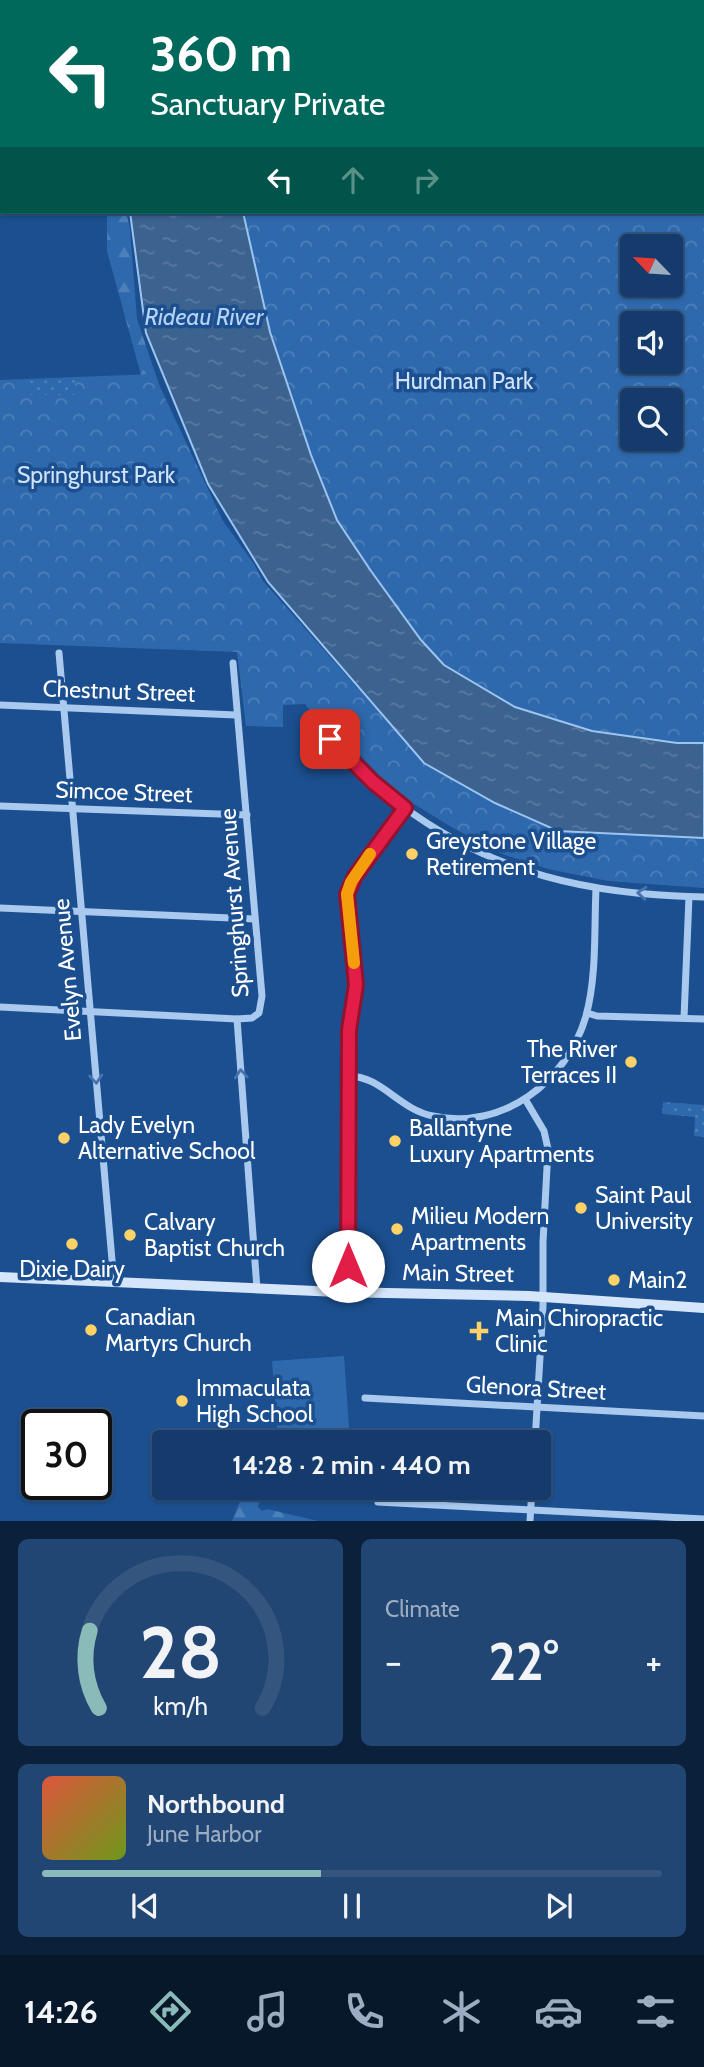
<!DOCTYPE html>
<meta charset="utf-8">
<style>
:root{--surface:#143b6b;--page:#214673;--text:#f1f3f6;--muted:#9dadc1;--line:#33557e;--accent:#8bbbb9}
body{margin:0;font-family:Cabin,sans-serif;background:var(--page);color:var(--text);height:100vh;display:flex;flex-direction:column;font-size:26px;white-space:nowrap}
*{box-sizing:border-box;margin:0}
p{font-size:23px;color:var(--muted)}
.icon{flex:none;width:38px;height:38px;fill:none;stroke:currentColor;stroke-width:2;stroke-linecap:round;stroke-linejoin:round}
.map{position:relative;height:1521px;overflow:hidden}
.panel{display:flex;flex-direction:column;gap:18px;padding:18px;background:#0b203b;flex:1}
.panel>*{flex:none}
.banner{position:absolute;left:0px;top:0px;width:705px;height:214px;box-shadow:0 2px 5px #0004,0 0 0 2px var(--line);background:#00695c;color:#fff;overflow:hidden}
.needle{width:46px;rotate:295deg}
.buttons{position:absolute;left:620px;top:234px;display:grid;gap:14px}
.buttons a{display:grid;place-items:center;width:63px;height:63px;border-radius:7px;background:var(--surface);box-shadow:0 2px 5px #0004,0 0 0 2px var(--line);font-size:35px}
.speed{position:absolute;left:21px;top:1409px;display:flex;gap:14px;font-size:35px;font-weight:700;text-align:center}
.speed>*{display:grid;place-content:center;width:91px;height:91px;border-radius:50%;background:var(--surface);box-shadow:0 2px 5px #0004,0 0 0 2px var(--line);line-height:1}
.speed .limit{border:4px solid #111;border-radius:10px;background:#fff;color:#111}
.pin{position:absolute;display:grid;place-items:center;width:60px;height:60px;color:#fff;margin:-30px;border-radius:14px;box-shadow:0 4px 10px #0006}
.me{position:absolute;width:77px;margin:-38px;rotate:0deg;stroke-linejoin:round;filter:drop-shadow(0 0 5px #0008)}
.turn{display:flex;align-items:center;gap:24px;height:147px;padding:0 35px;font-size:32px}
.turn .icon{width:91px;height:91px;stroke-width:2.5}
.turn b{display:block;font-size:49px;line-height:60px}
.lanes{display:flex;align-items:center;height:66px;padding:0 35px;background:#0003;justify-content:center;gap:35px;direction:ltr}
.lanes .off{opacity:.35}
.big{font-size:52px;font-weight:700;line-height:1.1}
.panel .tile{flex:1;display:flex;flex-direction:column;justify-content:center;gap:10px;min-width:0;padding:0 24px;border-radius:10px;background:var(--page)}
.panel .dial{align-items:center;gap:0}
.dial svg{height:182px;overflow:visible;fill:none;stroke:var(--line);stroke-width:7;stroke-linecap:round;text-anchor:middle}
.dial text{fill:var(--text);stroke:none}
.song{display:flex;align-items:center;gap:21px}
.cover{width:84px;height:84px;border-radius:10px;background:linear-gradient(135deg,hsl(10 70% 55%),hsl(80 70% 35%))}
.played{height:7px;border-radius:4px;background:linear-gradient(90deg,var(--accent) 45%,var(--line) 45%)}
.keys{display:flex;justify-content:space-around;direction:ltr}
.heat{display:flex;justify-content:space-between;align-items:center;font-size:38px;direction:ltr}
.panel .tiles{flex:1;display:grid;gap:18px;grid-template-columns:1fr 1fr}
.tile:last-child{grid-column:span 2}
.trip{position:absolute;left:152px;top:1430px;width:399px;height:70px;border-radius:7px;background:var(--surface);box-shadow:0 2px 5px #0004,0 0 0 2px var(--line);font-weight:700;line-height:70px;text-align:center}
.tab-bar{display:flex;height:112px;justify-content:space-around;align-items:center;background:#08182b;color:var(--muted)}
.tab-bar .icon{width:49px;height:49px}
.tab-bar .active{color:var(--accent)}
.tab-bar b{font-size:32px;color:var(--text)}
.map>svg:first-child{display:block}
.grass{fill:#2e69ad}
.forest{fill:url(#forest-firs)}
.park{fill:url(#park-crowns);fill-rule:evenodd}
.garden{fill:url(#garden-dots)}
.water{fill:url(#water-ripples);stroke:#9cc4f0;stroke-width:2}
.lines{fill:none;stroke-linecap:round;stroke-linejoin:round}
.street{stroke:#a9c9ee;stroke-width:7}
.secondary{stroke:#d6e6fa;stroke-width:10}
.tram{stroke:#fff;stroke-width:2}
.oneway{stroke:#4674ac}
.route-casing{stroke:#92132f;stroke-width:18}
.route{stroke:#e11d48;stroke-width:12}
.slow{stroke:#f59e0b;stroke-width:12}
.poi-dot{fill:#ffd166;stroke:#1b4f8f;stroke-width:2.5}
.labels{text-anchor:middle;stroke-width:7;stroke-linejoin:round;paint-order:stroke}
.park-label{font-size:23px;fill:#cfe3fa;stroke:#1b4f8f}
.street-label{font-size:23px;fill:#fff;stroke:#1b4f8f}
.poi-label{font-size:23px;fill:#fff;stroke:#1b4f8f;text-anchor:start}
.water-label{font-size:24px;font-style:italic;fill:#b5d3f5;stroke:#1b4f8f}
</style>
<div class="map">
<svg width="704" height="1521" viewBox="0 0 704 1521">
<defs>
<pattern id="forest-firs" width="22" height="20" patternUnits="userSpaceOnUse" patternTransform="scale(1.75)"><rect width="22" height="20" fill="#2e69ad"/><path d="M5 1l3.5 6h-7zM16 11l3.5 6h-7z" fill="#4d80b9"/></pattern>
<pattern id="park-crowns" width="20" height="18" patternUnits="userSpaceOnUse" patternTransform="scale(1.75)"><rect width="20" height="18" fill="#2e69ad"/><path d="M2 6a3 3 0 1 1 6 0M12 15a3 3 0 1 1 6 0" fill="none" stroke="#4d80b9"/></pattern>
<pattern id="garden-dots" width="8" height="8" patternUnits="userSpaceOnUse" patternTransform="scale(1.75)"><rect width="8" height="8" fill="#2e69ad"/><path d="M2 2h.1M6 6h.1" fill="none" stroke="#4d80b9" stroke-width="1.8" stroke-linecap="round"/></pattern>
<pattern id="water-ripples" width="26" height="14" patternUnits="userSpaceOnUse" patternTransform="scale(1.75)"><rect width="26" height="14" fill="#3c6290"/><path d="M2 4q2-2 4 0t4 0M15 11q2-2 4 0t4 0" fill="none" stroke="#597aa1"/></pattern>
</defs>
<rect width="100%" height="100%" fill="#1b4f8f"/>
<polygon class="grass" points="344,1356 350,1442 278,1442 272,1361"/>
<g class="forest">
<polygon points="107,212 126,212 130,228 137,319 171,420 156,430 107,251"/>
<polygon points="258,1489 262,1492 258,1507 262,1511 267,1509 318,1521 232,1521 243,1494"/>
</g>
<g class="park">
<polygon points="252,0 542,0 252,2"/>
<path d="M678,0H704V743H677L592,731L515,707L444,665L421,640L371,571L337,520L311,455L270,332L243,212H704V2H677ZM632,247H670V285H632ZM632,324H670V362H632ZM632,401H670V439H632Z"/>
<polygon points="154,374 223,521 254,564 263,581 424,763 558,831 704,838 704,888 608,881 548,869 505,855 453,828 409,801 380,776 339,733 327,733 305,704 283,705 283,727 246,726 237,652 0,643 0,380"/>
</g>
<g class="garden">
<polygon points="75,380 75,395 30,395 30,381"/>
<polygon points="663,1102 704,1105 704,1137 694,1136 695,1117 662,1114"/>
</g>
<polygon class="water" points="130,212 243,212 270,332 311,455 337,520 371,571 421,640 444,665 515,707 592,731 677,743 704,743 704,838 558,831 495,803 424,763 268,582 208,484 146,333"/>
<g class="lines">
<g class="street">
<polyline points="59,653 114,1283"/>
<polyline points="0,705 236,715"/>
<path d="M330,739C345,748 356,765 368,777C378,787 390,796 401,805C493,874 591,895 704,897"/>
<polyline points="0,806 247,815"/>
<polyline points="0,908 254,919"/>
<polyline points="0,1007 237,1019 252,1018 259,1013 262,996 233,663"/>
<polyline points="587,1013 597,1016 704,1019"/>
<polyline points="684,1018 689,897"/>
<polyline points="237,1019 257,1289"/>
<path d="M348,1076C382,1076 398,1109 433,1116C502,1131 567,1082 586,1016C597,975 594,930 596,889"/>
<polyline points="525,1099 544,1131 548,1149 543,1242 543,1306 535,1442"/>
<polyline points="347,1292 349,1030 356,985 347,894 355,876 405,808"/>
<polyline points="365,1398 704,1416"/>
<polyline points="378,1502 704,1519"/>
<polyline points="530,1521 532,1488"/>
</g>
<polyline class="secondary" points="0,1277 338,1292 529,1296 704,1308"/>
<g class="tram">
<polyline points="560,2 560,0"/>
<polyline points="0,96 2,96"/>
</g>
</g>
<defs><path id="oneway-chevron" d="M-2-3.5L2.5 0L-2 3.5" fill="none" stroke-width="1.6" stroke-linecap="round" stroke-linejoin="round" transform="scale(1.75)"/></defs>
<g class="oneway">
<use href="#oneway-chevron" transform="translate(642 893) rotate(-175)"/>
<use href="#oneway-chevron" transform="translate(241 1074) rotate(-94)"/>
<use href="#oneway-chevron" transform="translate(96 1079) rotate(85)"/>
</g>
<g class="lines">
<g class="route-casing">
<polyline id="route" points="330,739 373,782 405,808 355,876 347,894 356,985 349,1030 348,1266"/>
</g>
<use href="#route" class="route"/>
<polyline class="slow" points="354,963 347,894 351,882 370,854"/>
</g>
<g class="poi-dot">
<circle cx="412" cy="854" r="7"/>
<circle cx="631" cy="1062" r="7"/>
<circle cx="64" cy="1138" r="7"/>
<circle cx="395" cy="1141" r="7"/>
<circle cx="581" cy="1208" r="7"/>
<circle cx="397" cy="1229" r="7"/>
<circle cx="130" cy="1235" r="7"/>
<circle cx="72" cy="1244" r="7"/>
<circle cx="614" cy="1280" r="7"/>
<circle cx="91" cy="1330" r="7"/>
<path d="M475.5 1320.5h7v7h7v7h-7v7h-7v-7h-7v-7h7z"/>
<circle cx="182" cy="1401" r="7"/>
</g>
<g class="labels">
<g class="park-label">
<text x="464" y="389">Hurdman Park</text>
<text x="96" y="483">Springhurst Park</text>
</g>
<g class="street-label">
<text transform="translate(119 691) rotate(2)" y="8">Chestnut Street</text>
<text transform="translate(124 792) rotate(2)" y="8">Simcoe Street</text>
<text transform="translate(234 903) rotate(-94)" y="8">Springhurst Avenue</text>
<text transform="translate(67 970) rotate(-95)" y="8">Evelyn Avenue</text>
<text transform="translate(458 1273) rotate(1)" y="8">Main Street</text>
<text transform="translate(536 1388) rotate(3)" y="8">Glenora Street</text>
</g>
<g class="poi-label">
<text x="426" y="849">Greystone Village<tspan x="426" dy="26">Retirement</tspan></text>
<text x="617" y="1057" text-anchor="end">The River<tspan x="617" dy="26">Terraces II</tspan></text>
<text x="78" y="1133">Lady Evelyn<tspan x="78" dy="26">Alternative School</tspan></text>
<text x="409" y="1136">Ballantyne<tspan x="409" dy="26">Luxury Apartments</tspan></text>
<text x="595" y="1203">Saint Paul<tspan x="595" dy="26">University</tspan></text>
<text x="411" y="1224">Milieu Modern<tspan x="411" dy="26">Apartments</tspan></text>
<text x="144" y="1230">Calvary<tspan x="144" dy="26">Baptist Church</tspan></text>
<text x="72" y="1277" text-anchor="middle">Dixie Dairy</text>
<text x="628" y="1288">Main2</text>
<text x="105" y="1325">Canadian<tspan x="105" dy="26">Martyrs Church</tspan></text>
<text x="495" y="1326">Main Chiropractic<tspan x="495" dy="26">Clinic</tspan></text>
<text x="196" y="1396">Immaculata<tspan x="196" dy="26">High School</tspan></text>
</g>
<g class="water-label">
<text x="204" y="325">Rideau River</text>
</g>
</g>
</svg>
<div class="buttons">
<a><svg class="needle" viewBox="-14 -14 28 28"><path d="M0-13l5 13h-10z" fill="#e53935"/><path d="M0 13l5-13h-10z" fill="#9dadc1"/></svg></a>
<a><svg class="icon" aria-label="sound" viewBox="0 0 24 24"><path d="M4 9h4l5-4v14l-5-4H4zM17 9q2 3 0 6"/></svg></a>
<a><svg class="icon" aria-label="search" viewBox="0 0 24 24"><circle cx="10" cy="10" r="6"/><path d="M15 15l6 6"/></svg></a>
</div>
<div class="speed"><div class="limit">30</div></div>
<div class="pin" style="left:330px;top:739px;background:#d93025"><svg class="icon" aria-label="arrive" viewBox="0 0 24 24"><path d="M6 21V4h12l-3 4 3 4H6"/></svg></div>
<svg class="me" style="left:348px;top:1266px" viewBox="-20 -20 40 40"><circle r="19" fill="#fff"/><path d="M0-13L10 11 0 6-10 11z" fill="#e11d48"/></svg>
<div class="trip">14:28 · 2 min · 440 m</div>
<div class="banner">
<div class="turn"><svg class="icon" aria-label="left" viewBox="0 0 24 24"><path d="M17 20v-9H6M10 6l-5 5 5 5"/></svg><div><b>360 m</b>Sanctuary Private</div></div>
<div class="lanes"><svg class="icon" aria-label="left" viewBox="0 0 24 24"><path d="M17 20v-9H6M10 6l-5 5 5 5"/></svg><svg class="icon off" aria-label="ahead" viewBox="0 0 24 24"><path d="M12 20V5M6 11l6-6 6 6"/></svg><svg class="icon off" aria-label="right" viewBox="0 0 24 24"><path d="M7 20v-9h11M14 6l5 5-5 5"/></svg></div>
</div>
</div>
<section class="panel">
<div class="tiles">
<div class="tile dial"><svg viewBox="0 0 100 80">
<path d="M14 69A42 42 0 1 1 86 69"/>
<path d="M14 69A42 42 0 0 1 10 35" stroke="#8bbbb9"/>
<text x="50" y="56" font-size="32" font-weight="700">28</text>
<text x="50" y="72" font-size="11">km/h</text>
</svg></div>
<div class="tile"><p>Climate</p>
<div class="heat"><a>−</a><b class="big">22°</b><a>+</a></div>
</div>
<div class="tile">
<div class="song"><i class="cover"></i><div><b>Northbound</b><p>June Harbor</p></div></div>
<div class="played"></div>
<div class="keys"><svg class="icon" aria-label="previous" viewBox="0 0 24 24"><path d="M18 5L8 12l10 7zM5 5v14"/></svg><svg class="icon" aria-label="pause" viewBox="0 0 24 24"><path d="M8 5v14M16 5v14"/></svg><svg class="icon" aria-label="next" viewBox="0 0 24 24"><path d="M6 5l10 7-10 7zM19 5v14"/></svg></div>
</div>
</div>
</section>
<nav class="tab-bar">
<b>14:26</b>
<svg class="icon active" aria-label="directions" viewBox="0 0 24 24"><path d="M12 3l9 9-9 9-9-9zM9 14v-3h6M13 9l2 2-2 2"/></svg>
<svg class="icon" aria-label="music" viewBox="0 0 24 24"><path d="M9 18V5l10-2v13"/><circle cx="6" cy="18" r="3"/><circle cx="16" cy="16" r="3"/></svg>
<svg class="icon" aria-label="phone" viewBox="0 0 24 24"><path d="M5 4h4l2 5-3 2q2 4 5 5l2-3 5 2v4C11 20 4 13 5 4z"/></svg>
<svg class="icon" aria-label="climate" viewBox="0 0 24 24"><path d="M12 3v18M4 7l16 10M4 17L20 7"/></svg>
<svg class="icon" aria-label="car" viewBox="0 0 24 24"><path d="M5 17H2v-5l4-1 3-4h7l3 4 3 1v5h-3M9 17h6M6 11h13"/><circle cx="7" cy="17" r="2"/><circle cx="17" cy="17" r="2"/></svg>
<svg class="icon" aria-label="filters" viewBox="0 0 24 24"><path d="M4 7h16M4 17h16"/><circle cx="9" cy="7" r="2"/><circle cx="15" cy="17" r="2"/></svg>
</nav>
